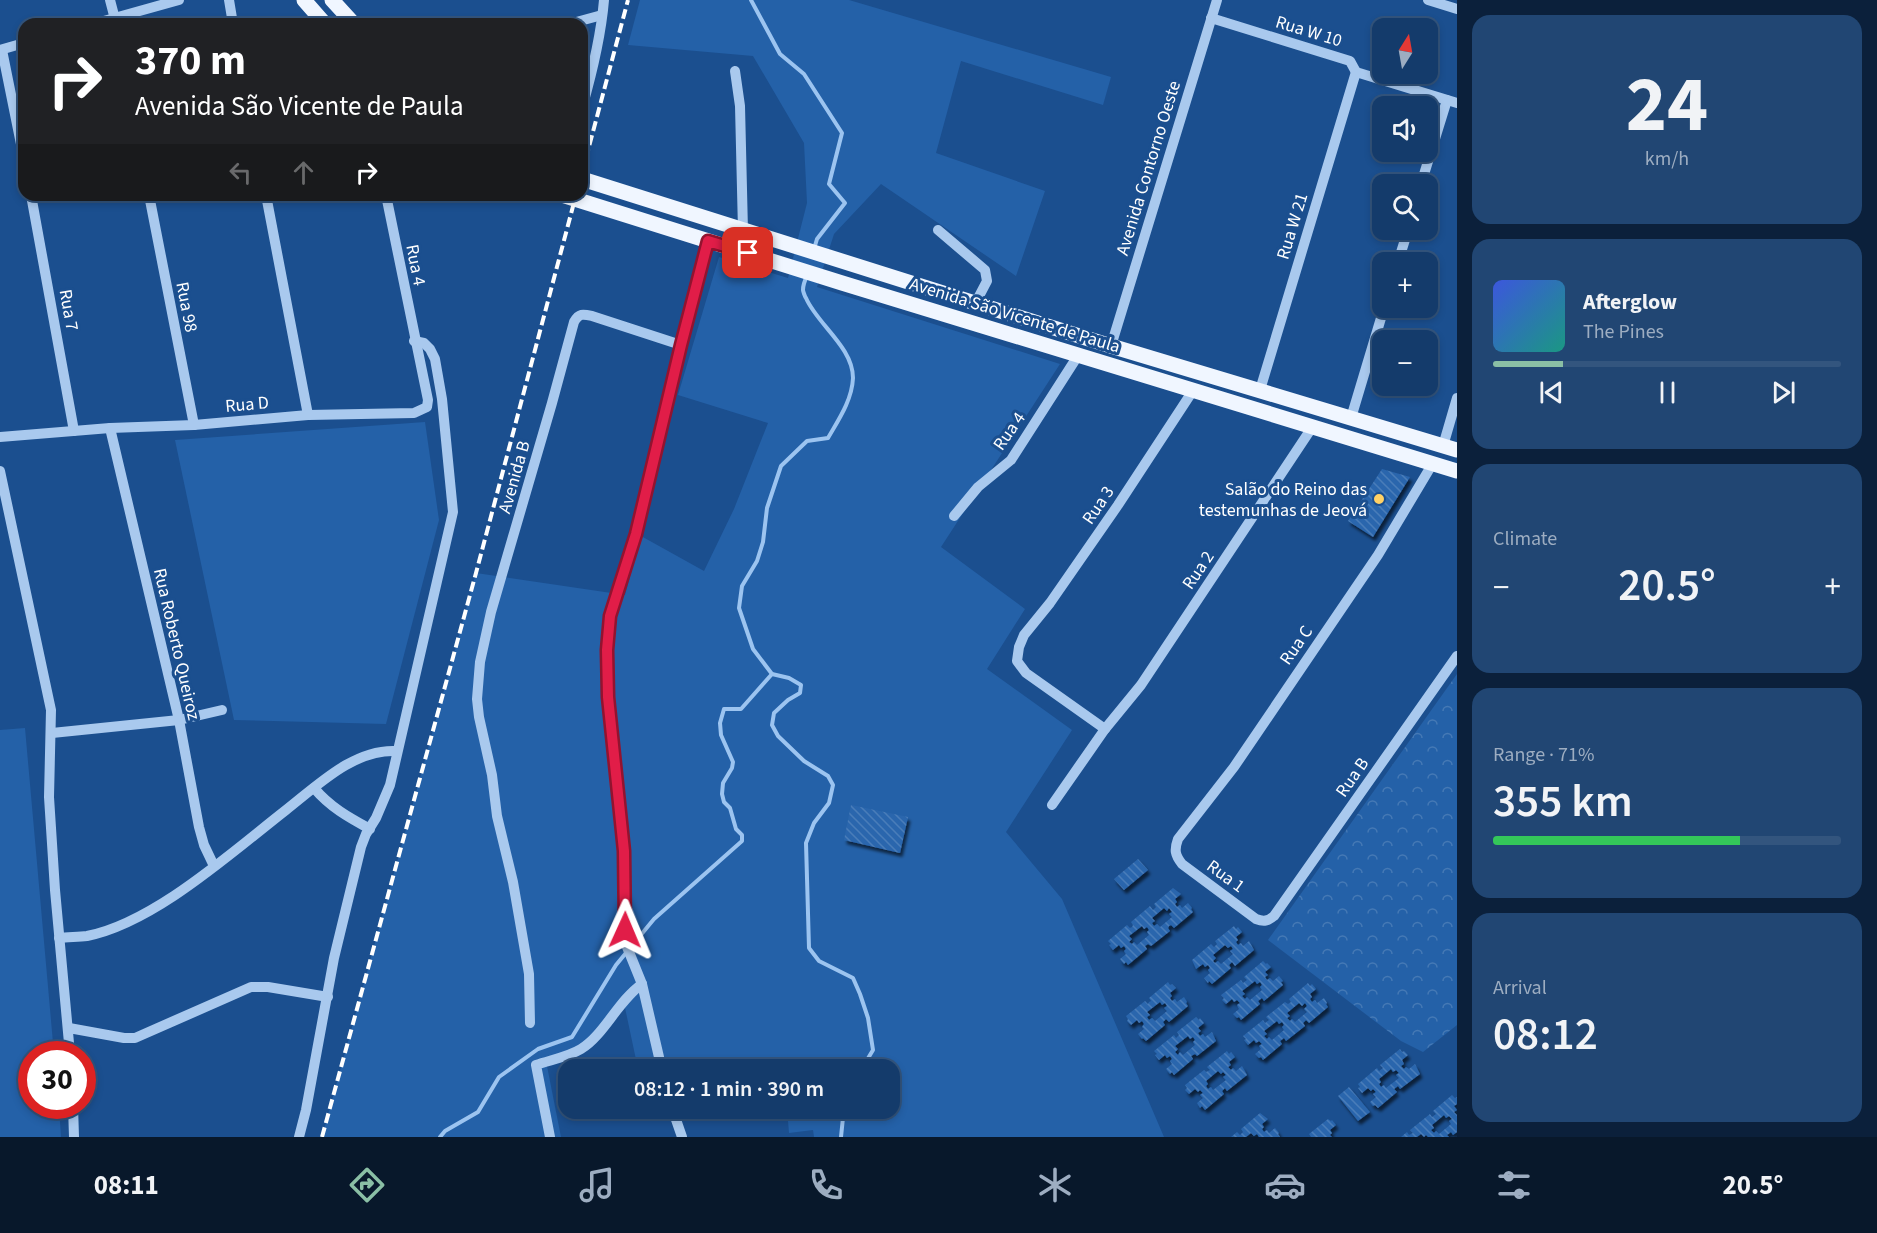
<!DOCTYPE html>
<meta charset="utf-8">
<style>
:root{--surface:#143b6b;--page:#214673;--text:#f1f3f6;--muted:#9dadc1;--line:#33557e;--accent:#8abfa5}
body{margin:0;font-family:"Source Sans 3",sans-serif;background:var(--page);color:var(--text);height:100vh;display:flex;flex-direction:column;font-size:22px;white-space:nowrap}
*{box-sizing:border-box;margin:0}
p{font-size:20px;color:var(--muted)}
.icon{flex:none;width:33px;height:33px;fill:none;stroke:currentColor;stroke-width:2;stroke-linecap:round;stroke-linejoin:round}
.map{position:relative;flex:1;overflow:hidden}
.sheet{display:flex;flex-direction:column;gap:15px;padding:15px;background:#0b203b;width:420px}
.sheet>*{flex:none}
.top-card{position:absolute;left:18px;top:18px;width:570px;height:183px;border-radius:18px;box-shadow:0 3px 9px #0003,0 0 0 2px var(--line);background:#202124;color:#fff;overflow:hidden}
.needle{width:39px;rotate:11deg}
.tools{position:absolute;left:1372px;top:18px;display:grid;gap:12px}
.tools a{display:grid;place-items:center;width:66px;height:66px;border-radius:12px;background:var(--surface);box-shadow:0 3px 9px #0003,0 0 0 2px var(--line);font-size:30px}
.speed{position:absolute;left:18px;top:1041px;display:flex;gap:12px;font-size:30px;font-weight:700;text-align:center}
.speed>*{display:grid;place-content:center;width:78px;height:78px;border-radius:50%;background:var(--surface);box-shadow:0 3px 9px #0003,0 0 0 2px var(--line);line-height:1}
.speed .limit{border:9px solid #d22;background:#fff;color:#111}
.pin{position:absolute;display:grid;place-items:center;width:51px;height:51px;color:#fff;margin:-26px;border-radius:12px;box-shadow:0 3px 9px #0006}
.me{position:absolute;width:66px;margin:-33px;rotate:1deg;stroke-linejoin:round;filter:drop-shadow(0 0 4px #0008)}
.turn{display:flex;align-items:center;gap:21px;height:126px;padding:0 18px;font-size:27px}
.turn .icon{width:78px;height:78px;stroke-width:2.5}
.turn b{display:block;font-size:42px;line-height:51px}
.lanes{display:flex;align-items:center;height:57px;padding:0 18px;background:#0003;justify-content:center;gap:30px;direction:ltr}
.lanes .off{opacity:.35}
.big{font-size:45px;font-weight:600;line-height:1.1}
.sheet .widget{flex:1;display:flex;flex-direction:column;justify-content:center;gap:9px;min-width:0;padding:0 21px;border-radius:18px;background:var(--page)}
.sheet .dial{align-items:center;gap:0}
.dial b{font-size:78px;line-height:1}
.song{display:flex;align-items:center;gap:18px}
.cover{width:72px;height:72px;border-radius:9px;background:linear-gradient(135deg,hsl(230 70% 55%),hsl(170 70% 35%))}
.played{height:6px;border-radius:3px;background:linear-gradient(90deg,var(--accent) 20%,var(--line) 20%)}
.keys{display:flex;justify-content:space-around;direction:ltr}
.heat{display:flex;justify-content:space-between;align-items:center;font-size:33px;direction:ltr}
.charge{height:9px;border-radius:4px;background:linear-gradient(90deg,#34c759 71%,var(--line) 0)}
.trip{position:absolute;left:558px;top:1059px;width:342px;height:60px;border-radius:18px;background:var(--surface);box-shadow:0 3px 9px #0003,0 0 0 2px var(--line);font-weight:600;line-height:60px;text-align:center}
.dock{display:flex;height:96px;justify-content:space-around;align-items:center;background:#08182b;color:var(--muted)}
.dock .icon{width:42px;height:42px}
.dock .on{color:var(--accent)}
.dock b{font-size:27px;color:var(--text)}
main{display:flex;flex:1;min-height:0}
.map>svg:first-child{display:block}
.grass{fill:#2461a8}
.forest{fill:url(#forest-crowns)}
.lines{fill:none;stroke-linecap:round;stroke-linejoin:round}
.stream{stroke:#9cc4f0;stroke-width:4}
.building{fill:url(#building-back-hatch);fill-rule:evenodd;filter:url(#shadow)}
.minor{stroke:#a9c9ee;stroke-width:10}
.major{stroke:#f0f6ff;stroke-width:15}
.rail{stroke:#fff;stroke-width:4;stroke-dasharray:10 4.5;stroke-linecap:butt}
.route-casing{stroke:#92132f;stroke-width:15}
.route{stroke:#e11d48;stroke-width:10}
.poi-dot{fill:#ffd166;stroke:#1b4f8f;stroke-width:2}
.labels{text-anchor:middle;stroke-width:6;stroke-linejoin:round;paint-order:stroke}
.street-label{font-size:18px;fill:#fff;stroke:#1b4f8f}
.poi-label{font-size:18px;fill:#fff;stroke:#1b4f8f;text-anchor:end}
</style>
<main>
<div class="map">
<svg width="1457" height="1137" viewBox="0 0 1457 1137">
<defs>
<pattern id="forest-crowns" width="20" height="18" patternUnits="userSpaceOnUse" patternTransform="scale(1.5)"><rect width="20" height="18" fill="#2461a8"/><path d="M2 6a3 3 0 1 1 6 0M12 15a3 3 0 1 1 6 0" fill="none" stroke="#4579b5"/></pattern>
<pattern id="building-back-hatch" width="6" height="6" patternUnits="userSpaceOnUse" patternTransform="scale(1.5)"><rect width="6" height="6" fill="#2a66ad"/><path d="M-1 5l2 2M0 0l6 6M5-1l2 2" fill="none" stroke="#4a7db9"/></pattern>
<filter id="shadow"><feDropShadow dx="2.5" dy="4" stdDeviation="1.5" flood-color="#0009"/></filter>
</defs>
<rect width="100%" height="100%" fill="#1b4f8f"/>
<g class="grass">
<polygon points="640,0 849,0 1111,77 1103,105 961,61 936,153 1045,191 1016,276 881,184 834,234 817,287 1060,364 941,547 1025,609 987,669 1072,730 1006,832 1062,899 1164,1137 814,1137 813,1130 789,1133 787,1109 890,1108 890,1070 771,1069 747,1060 688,1068 687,1069 638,1069 624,1003 583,1051 547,1066 561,1137 322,1137 476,573 625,595 641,536 704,571 734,509 768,423 678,395 719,257 788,278 807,203 804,143 753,56 628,45"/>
<polygon points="425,422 439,520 386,724 234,720 175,440"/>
<polygon points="25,728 54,1054 32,1054 32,1106 59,1106 61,1137 0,1137 0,730"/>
</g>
<polygon class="forest" points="1457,674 1457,1025 1423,1052 1401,1041 1268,940"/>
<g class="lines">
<g class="stream">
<polyline points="751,0 780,54 804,74 842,133 829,184 845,203 817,239 814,249"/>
<path d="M807,276C805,280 803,286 803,290C803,291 805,297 806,298C817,324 853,347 853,378C852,400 839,419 828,438L807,441L781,466L767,508L763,542L757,561L742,586L739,608L753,649L772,674L789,678L801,685L800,693L788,700L774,713L772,725L778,736L804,761L828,776L833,785L829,803L814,823L806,843L809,948L819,961L853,978L860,994L868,1018L873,1050L861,1070"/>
<polyline points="440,1137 445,1131 478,1112 499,1077 538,1049 572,1037 616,965 654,919 742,841 742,835 736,829 730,808 724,802 722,794 723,783 732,768 733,762 721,735 720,723 724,709 741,709 772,674"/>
<polyline points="841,1137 844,1108"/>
</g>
</g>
<g class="building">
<polygon points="1382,469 1410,477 1373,537 1348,521"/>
<polygon points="851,805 908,817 900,853 844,840"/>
<polygon points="1138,859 1148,870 1124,890 1114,879"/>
<path d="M1173,888L1181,894L1175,899L1177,902L1175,904L1177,907L1180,905L1182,908L1188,903L1192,908L1191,909L1193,912L1174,928L1171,925L1169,926L1168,928L1170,931L1151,946L1148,944L1145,946L1147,949L1128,965L1126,962L1124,964L1120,959L1126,954L1124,951L1126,949L1124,946L1121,948L1119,945L1113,950L1109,945L1111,944L1108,941L1127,925L1130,928L1132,927L1133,925L1131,922L1150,906L1153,910L1156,907L1154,904ZM1164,908L1167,911L1169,908L1172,912L1169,914L1172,917L1160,927L1157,924L1154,926L1152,923L1155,921L1152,918ZM1142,926L1144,929L1147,927L1149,930L1147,932L1149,935L1137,945L1134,942L1132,944L1129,942L1132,939L1129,936Z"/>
<path d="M1234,926L1236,929L1238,927L1242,932L1236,937L1238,940L1236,942L1238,945L1241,943L1243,946L1249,941L1254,950L1235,966L1232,962L1229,965L1231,968L1212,984L1209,981L1208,983L1204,978L1210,973L1208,970L1210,968L1208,965L1205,967L1203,964L1196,969L1192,960L1211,944L1214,947L1217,944L1215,941ZM1225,945L1228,948L1231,946L1233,949L1230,951L1233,954L1221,964L1218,961L1215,963L1213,961L1216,958L1213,955Z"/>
<path d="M1263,961L1266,964L1267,963L1271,967L1265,972L1268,975L1265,977L1267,980L1270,978L1273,981L1279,976L1283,981L1281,982L1283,985L1264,1001L1262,998L1258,1001L1260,1004L1241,1020L1239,1017L1237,1018L1233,1014L1239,1009L1237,1005L1240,1003L1237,1000L1234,1002L1232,999L1226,1004L1222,1000L1224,998L1221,995L1241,980L1243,983L1247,980L1244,977ZM1255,981L1257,984L1260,982L1262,985L1260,987L1262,990L1250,1000L1247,997L1245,999L1242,996L1245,994L1242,991Z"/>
<path d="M1168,982L1170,985L1172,984L1176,988L1170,993L1172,996L1170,998L1172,1001L1175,999L1177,1002L1184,997L1187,1002L1186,1003L1188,1006L1169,1022L1166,1019L1163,1022L1165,1025L1146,1041L1143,1038L1142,1039L1138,1034L1144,1029L1142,1027L1144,1024L1142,1021L1139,1023L1137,1020L1131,1025L1127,1021L1128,1019L1126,1016L1145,1001L1148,1004L1149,1002L1151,1001L1149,998ZM1160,1002L1162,1005L1165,1003L1167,1006L1164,1008L1167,1011L1155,1021L1152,1018L1149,1020L1147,1017L1150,1015L1147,1012Z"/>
<path d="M1308,983L1310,986L1312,984L1316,989L1310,994L1312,997L1310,999L1312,1002L1315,1000L1317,1003L1324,998L1327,1003L1326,1004L1328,1007L1309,1023L1306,1020L1303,1023L1305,1026L1286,1041L1284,1038L1280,1041L1282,1044L1263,1060L1261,1057L1259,1058L1255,1054L1261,1049L1259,1046L1262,1044L1259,1041L1256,1043L1254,1040L1248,1045L1244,1040L1246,1039L1243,1036L1263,1020L1265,1023L1269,1020L1266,1017L1285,1002L1288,1004L1291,1002L1289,999ZM1299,1003L1302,1006L1305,1003L1307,1006L1304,1009L1307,1012L1295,1022L1292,1019L1290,1021L1287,1018L1290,1016L1287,1013ZM1277,1021L1279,1024L1282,1022L1284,1025L1282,1027L1284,1030L1272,1040L1269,1037L1267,1039L1264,1036L1267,1034L1264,1031Z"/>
<path d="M1196,1017L1199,1020L1200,1018L1204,1023L1198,1028L1201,1031L1198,1033L1200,1036L1203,1034L1205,1037L1212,1032L1216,1041L1197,1056L1195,1054L1191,1056L1193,1059L1174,1075L1172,1072L1170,1074L1166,1069L1172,1064L1170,1061L1172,1059L1170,1056L1167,1058L1165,1055L1159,1060L1155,1055L1157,1054L1154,1051L1174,1035L1176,1038L1179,1035L1177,1032ZM1188,1036L1190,1039L1193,1037L1195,1040L1193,1042L1195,1045L1183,1055L1180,1052L1178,1055L1175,1052L1178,1049L1175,1046Z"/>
<path d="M1400,1049L1402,1052L1404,1051L1408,1055L1402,1060L1404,1064L1401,1066L1404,1069L1406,1067L1409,1069L1415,1064L1420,1074L1400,1089L1398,1086L1394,1089L1397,1092L1378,1108L1375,1105L1373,1106L1370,1102L1376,1097L1373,1094L1376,1092L1373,1089L1371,1091L1368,1088L1362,1093L1358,1088L1360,1087L1358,1084L1377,1068L1379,1071L1383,1068L1380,1065ZM1391,1069L1393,1072L1396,1070L1399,1073L1396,1075L1399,1078L1386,1088L1384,1085L1381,1087L1379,1084L1381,1082L1379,1079Z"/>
<path d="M1227,1051L1229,1054L1231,1052L1235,1057L1229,1062L1231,1065L1228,1067L1231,1070L1233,1068L1236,1071L1242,1066L1247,1075L1227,1091L1225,1088L1222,1091L1224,1094L1205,1110L1202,1106L1200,1108L1197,1103L1203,1098L1200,1095L1203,1093L1200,1090L1198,1092L1195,1089L1189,1094L1185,1090L1187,1088L1185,1085L1204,1070L1206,1072L1210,1070L1207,1067ZM1218,1071L1221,1074L1223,1072L1226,1075L1223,1077L1226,1080L1213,1090L1211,1087L1208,1089L1206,1086L1208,1084L1206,1081Z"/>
<polygon points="1349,1087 1370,1112 1358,1121 1338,1096"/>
<path d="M1452,1095L1455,1098L1457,1097V1104L1454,1106L1457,1110L1454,1112L1457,1115V1132L1453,1135L1451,1132L1447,1135L1449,1137H1428L1426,1135L1424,1137L1421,1134L1417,1137H1401L1407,1132L1409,1135L1413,1133L1410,1130L1430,1114L1432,1117L1436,1114L1433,1111ZM1444,1115L1446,1118L1449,1116L1452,1119L1449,1121L1451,1124L1439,1134L1436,1131L1434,1133L1431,1130L1434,1128L1432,1125Z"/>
<polygon points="1260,1113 1268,1119 1262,1124 1264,1127 1262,1129 1264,1132 1267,1130 1269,1133 1275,1128 1279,1133 1278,1134 1280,1137 1259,1137 1257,1134 1254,1136 1251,1133 1246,1137 1231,1137 1237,1132 1240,1135 1243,1132 1241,1129"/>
<polygon points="1328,1119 1331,1121 1332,1120 1336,1125 1330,1130 1332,1133 1330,1135 1332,1137 1311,1137 1309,1134"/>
</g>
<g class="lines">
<g class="minor">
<polyline points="110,0 116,23"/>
<polyline points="229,0 233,24"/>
<polyline points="1428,0 1457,9"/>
<polyline points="1211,18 1350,61 1356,72"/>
<polyline points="93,24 179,0"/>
<polyline points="569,24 602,15"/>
<polyline points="0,50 24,43"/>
<polyline points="2,50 24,159"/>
<polyline points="735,71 740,106 743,231"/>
<polyline points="1356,72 1457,103"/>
<path d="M582,108C592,73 601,36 604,0"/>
<polyline points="1421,184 1447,100"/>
<polyline points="31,195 74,431"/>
<polyline points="149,195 194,425"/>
<polyline points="266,195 308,415"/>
<polyline points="938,230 985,270 987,281 976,302"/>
<polyline points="1398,262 1408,230"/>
<polyline points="1111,346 1217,0"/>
<polyline points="1260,390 1356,72"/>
<polyline points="1351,418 1384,308"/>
<polyline points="110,428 179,720 199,827 204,845 214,866"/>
<polyline points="0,437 110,428 194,425 308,415 414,413 427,407 428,400 386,195"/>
<polyline points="1443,446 1457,398"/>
<path d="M1433,463L1378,555L1234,767L1178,839C1174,850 1175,855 1182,864L1256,919C1264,922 1268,921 1274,916L1457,656"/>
<polyline points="0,471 51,710 49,797 55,890 70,1054"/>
<polyline points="954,516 978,487 1011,460 1079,354"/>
<polyline points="1105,729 1026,673 1017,661 1019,647 1024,635 1050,603 1118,505 1194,389"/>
<polyline points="52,733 179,720 222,710"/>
<path d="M314,788C330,807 348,817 370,829"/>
<polyline points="1052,805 1105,729 1141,685 1313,426"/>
<path d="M59,938C68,937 78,937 87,936C154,923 232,852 286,810C318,785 354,749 396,751"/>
<path d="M530,1023L529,974L513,882L497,816L492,775L479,717L477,699L480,662L491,612L552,403L574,322C579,313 583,314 592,316L681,345"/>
<polyline points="69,1028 124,1038 135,1038 251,987 268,987 328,997"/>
<polyline points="662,1070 642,984 625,942 624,851 608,697 607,649 611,616 636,534 681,345 708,241"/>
<polyline points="73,1106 74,1137"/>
<polyline points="672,1108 682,1137"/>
<polyline points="299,1137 306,1110 334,958 361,847 366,834 376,818 390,785 453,512 442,399 435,359 430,349 424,343 414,341"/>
<path d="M550,1137L536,1065C550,1060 568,1057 581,1049C604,1035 618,1001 642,984"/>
</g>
<g class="major">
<polyline points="304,0 325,24"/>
<polyline points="332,0 354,24"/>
<polyline points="582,179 1111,346 1457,450"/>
<polyline points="562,195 842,283 1457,471"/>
</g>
<g class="rail">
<polyline points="582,173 628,0"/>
<polyline points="322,1137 476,573 576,195"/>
</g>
</g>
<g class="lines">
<g class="route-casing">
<polyline id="route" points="625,930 624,851 608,697 607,650 610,616 636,534 681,345 708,241 748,253"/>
</g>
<use href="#route" class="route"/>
</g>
<circle class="poi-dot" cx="1379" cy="499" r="6"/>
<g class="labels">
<g class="street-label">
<text transform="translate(1309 31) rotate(17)" y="6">Rua W 10</text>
<text transform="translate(1148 168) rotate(-73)" y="6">Avenida Contorno Oeste</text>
<text transform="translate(1292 226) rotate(-73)" y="6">Rua W 21</text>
<text transform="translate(416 265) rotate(79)" y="6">Rua 4</text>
<text transform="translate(187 307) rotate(79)" y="6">Rua 98</text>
<text transform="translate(69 310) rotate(80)" y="6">Rua 7</text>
<text transform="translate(1015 315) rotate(17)" y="6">Avenida São Vicente de Paula</text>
<text transform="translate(247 404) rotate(-5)" y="6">Rua D</text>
<text transform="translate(1009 431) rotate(-55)" y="6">Rua 4</text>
<text transform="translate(514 477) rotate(-74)" y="6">Avenida B</text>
<text transform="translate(1098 505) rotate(-56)" y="6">Rua 3</text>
<text transform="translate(1198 570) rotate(-56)" y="6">Rua 2</text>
<text transform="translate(177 644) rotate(77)" y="6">Rua Roberto Queiroz</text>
<text transform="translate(1296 645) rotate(-55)" y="6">Rua C</text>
<text transform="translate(1352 777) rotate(-55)" y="6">Rua B</text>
<text transform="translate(1226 876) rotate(36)" y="6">Rua 1</text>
</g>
<g class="poi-label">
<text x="1367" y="495">Salão do Reino das<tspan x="1367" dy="21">testemunhas de Jeová</tspan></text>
</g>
</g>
</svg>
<div class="tools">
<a><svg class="needle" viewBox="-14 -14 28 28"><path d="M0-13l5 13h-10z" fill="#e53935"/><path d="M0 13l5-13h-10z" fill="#9dadc1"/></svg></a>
<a><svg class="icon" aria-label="sound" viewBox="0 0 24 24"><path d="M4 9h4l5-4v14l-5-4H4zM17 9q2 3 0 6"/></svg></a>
<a><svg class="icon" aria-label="search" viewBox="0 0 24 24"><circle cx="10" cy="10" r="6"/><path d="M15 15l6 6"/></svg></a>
<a>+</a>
<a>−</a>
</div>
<div class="speed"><div class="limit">30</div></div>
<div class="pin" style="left:748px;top:253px;background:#d93025"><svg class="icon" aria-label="arrive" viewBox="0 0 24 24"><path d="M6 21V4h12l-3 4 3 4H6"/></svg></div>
<svg class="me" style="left:625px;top:930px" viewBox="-20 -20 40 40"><path d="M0-17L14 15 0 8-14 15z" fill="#e11d48" stroke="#fff" stroke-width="4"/></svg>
<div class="trip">08:12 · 1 min · 390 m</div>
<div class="top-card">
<div class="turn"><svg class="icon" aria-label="right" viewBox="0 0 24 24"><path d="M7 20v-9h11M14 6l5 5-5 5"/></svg><div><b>370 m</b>Avenida São Vicente de Paula</div></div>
<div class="lanes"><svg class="icon off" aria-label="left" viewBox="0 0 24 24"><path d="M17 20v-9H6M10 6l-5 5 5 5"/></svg><svg class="icon off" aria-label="ahead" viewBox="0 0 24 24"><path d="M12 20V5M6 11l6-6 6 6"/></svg><svg class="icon" aria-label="right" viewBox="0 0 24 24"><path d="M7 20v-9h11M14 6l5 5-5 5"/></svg></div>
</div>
</div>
<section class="sheet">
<div class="widget dial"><b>24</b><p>km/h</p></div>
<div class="widget">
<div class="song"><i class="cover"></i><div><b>Afterglow</b><p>The Pines</p></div></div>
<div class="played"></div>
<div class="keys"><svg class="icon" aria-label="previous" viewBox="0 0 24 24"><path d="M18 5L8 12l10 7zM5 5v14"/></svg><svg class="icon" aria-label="pause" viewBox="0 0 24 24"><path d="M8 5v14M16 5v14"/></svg><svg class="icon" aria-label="next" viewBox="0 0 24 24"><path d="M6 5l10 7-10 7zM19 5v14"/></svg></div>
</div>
<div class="widget"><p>Climate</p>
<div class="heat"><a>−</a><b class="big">20.5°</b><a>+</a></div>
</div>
<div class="widget"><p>Range · 71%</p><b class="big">355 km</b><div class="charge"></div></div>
<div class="widget"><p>Arrival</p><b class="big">08:12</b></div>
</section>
</main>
<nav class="dock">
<b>08:11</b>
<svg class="icon on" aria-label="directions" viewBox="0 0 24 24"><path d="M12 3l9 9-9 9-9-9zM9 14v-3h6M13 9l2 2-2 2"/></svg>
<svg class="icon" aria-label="music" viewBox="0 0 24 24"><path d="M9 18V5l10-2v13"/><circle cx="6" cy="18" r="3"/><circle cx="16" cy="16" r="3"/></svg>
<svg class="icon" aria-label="phone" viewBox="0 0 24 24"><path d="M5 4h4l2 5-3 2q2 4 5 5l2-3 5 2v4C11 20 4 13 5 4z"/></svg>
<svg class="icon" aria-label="climate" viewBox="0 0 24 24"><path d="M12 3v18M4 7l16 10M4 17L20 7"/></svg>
<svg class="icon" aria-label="car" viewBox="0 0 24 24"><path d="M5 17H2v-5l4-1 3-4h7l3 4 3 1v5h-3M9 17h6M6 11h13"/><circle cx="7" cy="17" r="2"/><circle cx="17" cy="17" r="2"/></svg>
<svg class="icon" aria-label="filters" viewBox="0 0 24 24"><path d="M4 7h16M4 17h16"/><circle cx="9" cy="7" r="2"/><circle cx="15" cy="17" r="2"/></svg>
<b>20.5°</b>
</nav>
